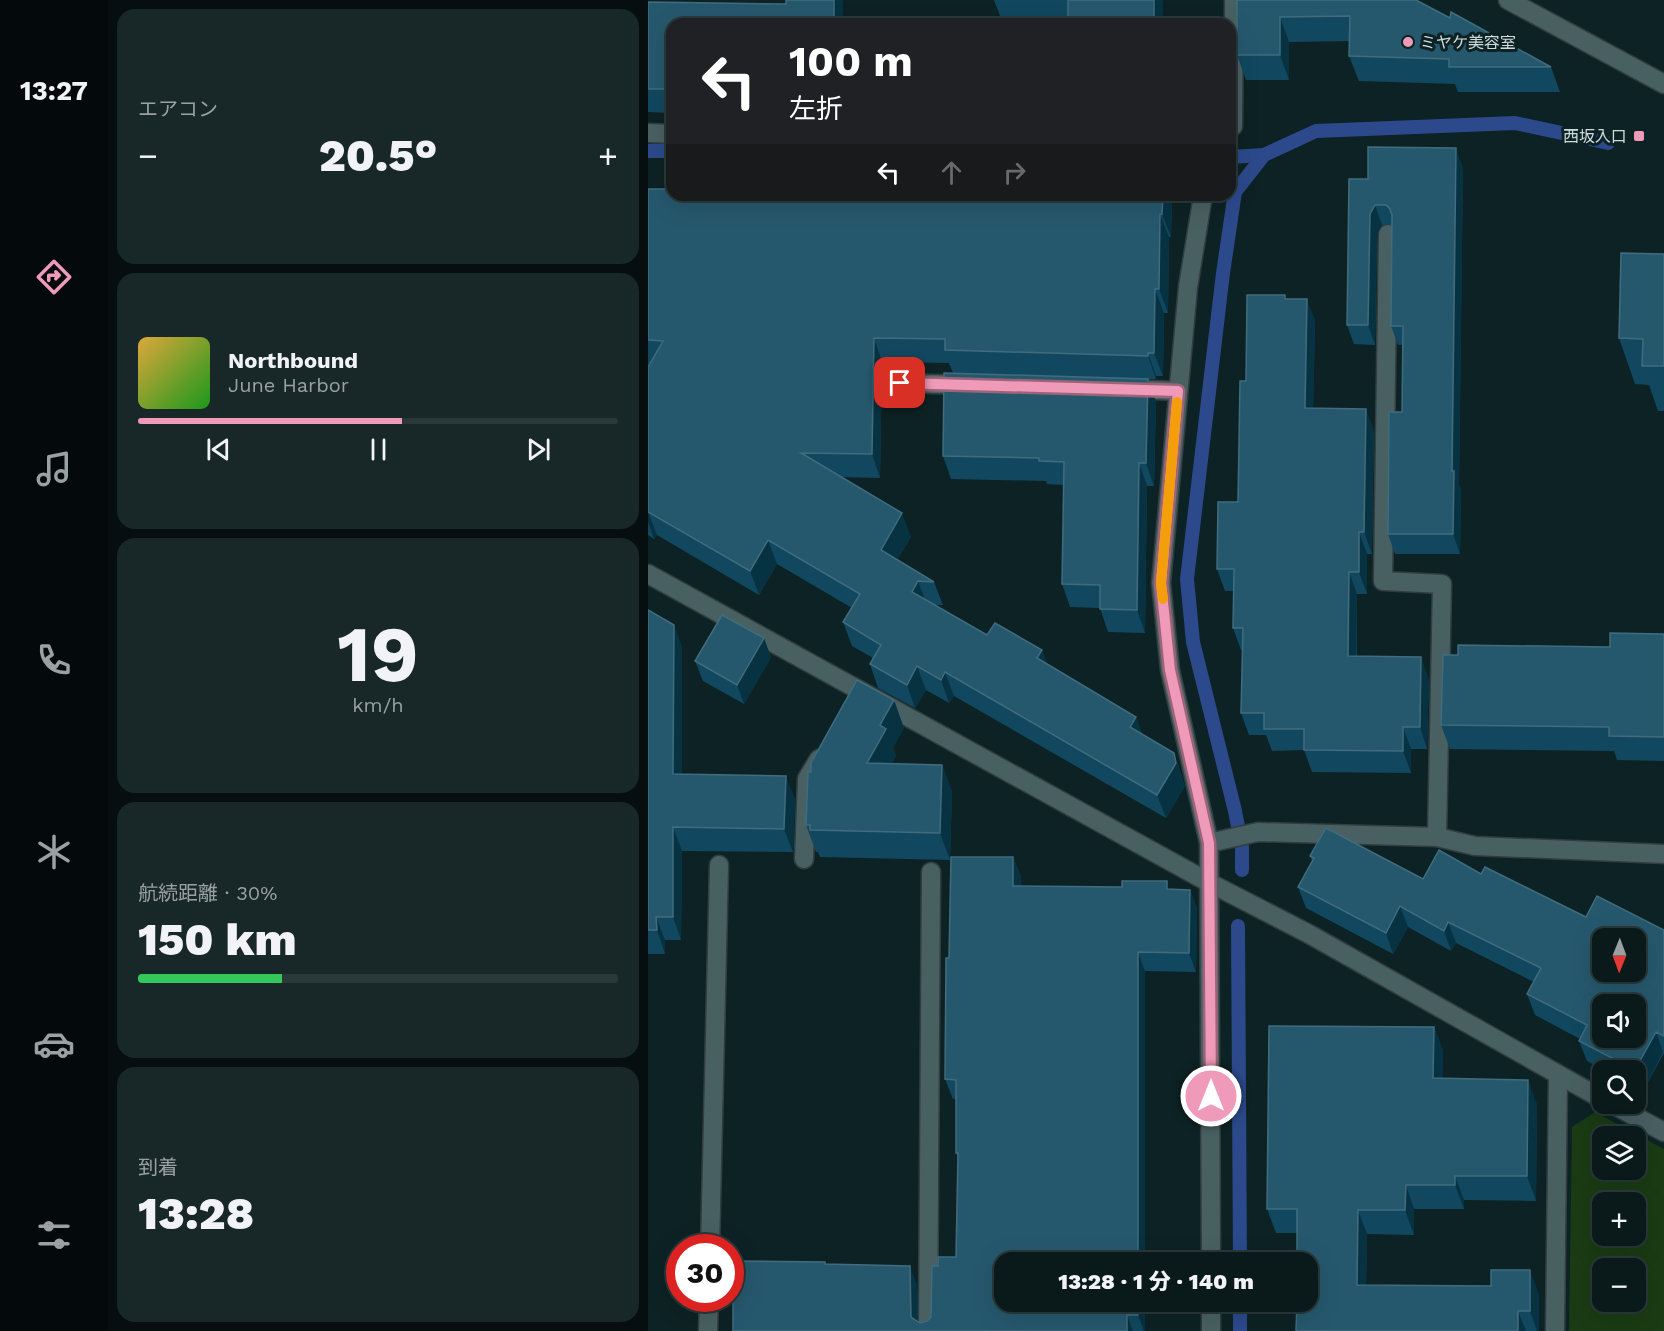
<!DOCTYPE html>
<html lang="ja">
<meta charset="utf-8">
<style>
:root{--surface:#0a1a1b;--page:#182728;--text:#f1f3f6;--muted:#99a1a3;--line:#2a383a;--accent:#ef9ab8}
body{margin:0;font-family:"Work Sans","Noto Sans JP",sans-serif;background:var(--page);color:var(--text);height:100vh;display:flex;flex-direction:column;font-size:22px;white-space:nowrap}
*{box-sizing:border-box;margin:0}
p{font-size:20px;color:var(--muted)}
.icon{flex:none;width:33px;height:33px;fill:none;stroke:currentColor;stroke-width:2;stroke-linecap:round;stroke-linejoin:round}
.map{position:relative;flex:1;overflow:hidden}
.drawer{display:flex;flex-direction:column;gap:9px;padding:9px;background:#060e0f;width:540px}
.drawer>*{flex:none}
.banner{position:absolute;left:18px;top:18px;width:570px;height:183px;border-radius:18px;box-shadow:0 6px 24px #0002,0 0 0 2px var(--line);background:#202124;color:#fff;overflow:hidden}
.needle{width:39px;rotate:181deg}
.buttons{position:absolute;left:944px;top:928px;display:grid;gap:12px}
.buttons a{display:grid;place-items:center;width:54px;height:54px;border-radius:12px;background:var(--surface);box-shadow:0 6px 24px #0002,0 0 0 2px var(--line);font-size:30px}
.speed{position:absolute;left:18px;top:1234px;display:flex;gap:12px;font-size:30px;font-weight:700;text-align:center}
.speed>*{display:grid;place-content:center;width:78px;height:78px;border-radius:50%;background:var(--surface);box-shadow:0 6px 24px #0002,0 0 0 2px var(--line);line-height:1}
.speed .limit{border:9px solid #d22;background:#fff;color:#111}
.pin{position:absolute;display:grid;place-items:center;width:51px;height:51px;color:#fff;margin:-26px;border-radius:12px;box-shadow:0 3px 9px #0006}
.me{position:absolute;width:66px;margin:-33px;rotate:0deg;stroke-linejoin:round;filter:drop-shadow(0 0 4px #0008)}
.turn{display:flex;align-items:center;gap:21px;height:126px;padding:0 24px;font-size:27px}
.turn .icon{width:78px;height:78px;stroke-width:2.5}
.turn b{display:block;font-size:42px;line-height:51px}
.lanes{display:flex;align-items:center;height:57px;padding:0 24px;background:#0003;justify-content:center;gap:30px;direction:ltr}
.lanes .off{opacity:.35}
.big{font-size:45px;font-weight:800;line-height:1.1}
.drawer .card{flex:1;display:flex;flex-direction:column;justify-content:center;gap:9px;min-width:0;padding:0 21px;border-radius:18px;background:var(--page)}
.drawer .dial{align-items:center;gap:0}
.dial b{font-size:78px;line-height:1}
.song{display:flex;align-items:center;gap:18px}
.cover{width:72px;height:72px;border-radius:9px;background:linear-gradient(135deg,hsl(40 70% 55%),hsl(120 70% 35%))}
.played{height:6px;border-radius:3px;background:linear-gradient(90deg,var(--accent) 55%,var(--line) 55%)}
.keys{display:flex;justify-content:space-around;direction:ltr}
.heat{display:flex;justify-content:space-between;align-items:center;font-size:33px;direction:ltr}
.charge{height:9px;border-radius:4px;background:linear-gradient(90deg,#34c759 30%,var(--line) 0)}
.trip{position:absolute;left:346px;top:1252px;width:324px;height:60px;border-radius:18px;background:var(--surface);box-shadow:0 6px 24px #0002,0 0 0 2px var(--line);font-weight:800;line-height:60px;text-align:center}
main{display:flex;flex:1;min-height:0}
.menu{display:flex;flex-direction:column;width:108px;justify-content:space-around;align-items:center;background:#040a0b;color:var(--muted)}
.menu .icon{width:42px;height:42px}
.menu .selected{color:var(--accent)}
.menu b{font-size:27px;color:var(--text)}
.map>svg:first-child{display:block}
.green{fill:#1a3b14;fill-rule:evenodd}
.lines{fill:none;stroke-linecap:round;stroke-linejoin:round}
.stream{stroke:#2c498b;stroke-width:14}
.minor-casing{stroke:#313d3f;stroke-width:21}
.tertiary-casing{stroke:#313d3f;stroke-width:21}
.minor{stroke:#496062;stroke-width:18}
.tertiary{stroke:#496062;stroke-width:18}
.wall{fill:#11485f}
.shaded-wall{fill:#073242}
.building{fill:#26586d;stroke:#406c7e;stroke-width:1.5;fill-rule:evenodd}
.route-casing{stroke:#9b6478;stroke-width:15}
.route{stroke:#ef9ab8;stroke-width:10}
.slow{stroke:#f59e0b;stroke-width:10}
.poi-dot{fill:#ef9ab8;stroke:#0d2224;stroke-width:2}
.labels{text-anchor:middle;stroke-width:6;stroke-linejoin:round;paint-order:stroke}
.poi-label{font-size:16px;fill:#cedbdc;stroke:#0d2224;text-anchor:start}
</style>
<main>
<nav class="menu">
<b>13:27</b>
<svg class="icon selected" aria-label="directions" viewBox="0 0 24 24"><path d="M12 3l9 9-9 9-9-9zM9 14v-3h6M13 9l2 2-2 2"/></svg>
<svg class="icon" aria-label="music" viewBox="0 0 24 24"><path d="M9 18V5l10-2v13"/><circle cx="6" cy="18" r="3"/><circle cx="16" cy="16" r="3"/></svg>
<svg class="icon" aria-label="phone" viewBox="0 0 24 24"><path d="M5 4h4l2 5-3 2q2 4 5 5l2-3 5 2v4C11 20 4 13 5 4z"/></svg>
<svg class="icon" aria-label="climate" viewBox="0 0 24 24"><path d="M12 3v18M4 7l16 10M4 17L20 7"/></svg>
<svg class="icon" aria-label="car" viewBox="0 0 24 24"><path d="M5 17H2v-5l4-1 3-4h7l3 4 3 1v5h-3M9 17h6M6 11h13"/><circle cx="7" cy="17" r="2"/><circle cx="17" cy="17" r="2"/></svg>
<svg class="icon" aria-label="filters" viewBox="0 0 24 24"><path d="M4 7h16M4 17h16"/><circle cx="9" cy="7" r="2"/><circle cx="15" cy="17" r="2"/></svg>
</nav>
<section class="drawer">
<div class="card"><p>エアコン</p>
<div class="heat"><a>−</a><b class="big">20.5°</b><a>+</a></div>
</div>
<div class="card">
<div class="song"><i class="cover"></i><div><b>Northbound</b><p>June Harbor</p></div></div>
<div class="played"></div>
<div class="keys"><svg class="icon" aria-label="previous" viewBox="0 0 24 24"><path d="M18 5L8 12l10 7zM5 5v14"/></svg><svg class="icon" aria-label="pause" viewBox="0 0 24 24"><path d="M8 5v14M16 5v14"/></svg><svg class="icon" aria-label="next" viewBox="0 0 24 24"><path d="M6 5l10 7-10 7zM19 5v14"/></svg></div>
</div>
<div class="card dial"><b>19</b><p>km/h</p></div>
<div class="card"><p>航続距離 · 30%</p><b class="big">150 km</b><div class="charge"></div></div>
<div class="card"><p>到着</p><b class="big">13:28</b></div>
</section>
<div class="map">
<svg width="1016" height="1331" viewBox="0 0 1016 1331">
<rect width="100%" height="100%" fill="#0d2224"/>
<path class="green" d="M947,1112L1016,1149V1331H921L924,1127ZM954,1137H987V1170H954ZM954,1203H987V1236H954ZM954,1269H987V1302H954Z"/>
<g class="lines">
<g class="stream">
<polyline points="0,151 24,151"/>
<polyline points="582,157 616,155"/>
<polyline points="594,870 594,847 587,811 545,642 539,579 575,273 587,192 616,155 668,131 867,123 960,143"/>
<polyline points="590,926 592,1263"/>
<polyline points="592,1302 592,1331"/>
</g>
<g class="minor-casing">
<g id="minor">
<polyline points="582,128 585,126 586,0"/>
<polyline points="0,133 24,134"/>
<polyline points="555,195 540,287 513,583 522,670 561,843 563,1263"/>
<polyline points="740,234 735,581 794,584 789,837"/>
<polyline points="252,383 319,385"/>
<polyline points="479,389 530,391"/>
<polyline points="0,574 562,883 661,934 954,1099"/>
<polyline points="561,843 610,832 789,837 827,846 1016,854"/>
<polyline points="156,859 159,779 171,759"/>
<polyline points="964,1104 1016,1132"/>
<polyline points="62,1248 71,865"/>
<polyline points="563,1302 563,1331"/>
<polyline points="60,1331 61,1299"/>
<polyline points="280,1331 283,872"/>
<polyline points="907,1331 910,1075"/>
</g>
</g>
<g class="tertiary-casing">
<polyline id="tertiary" points="860,0 1016,84"/>
</g>
<use href="#minor" class="minor"/>
<use href="#tertiary" class="tertiary"/>
</g>
<g class="wall">
<polygon points="138,0 195,0 195,24 24,24 24,113 0,112 0,2 138,4"/>
<polygon points="346,0 515,0 420,22 354,21"/>
<polygon points="589,0 802,18 903,67 912,92 810,92 807,84 711,81 701,56 702,41 641,42 641,80 598,80 589,55"/>
<polygon points="815,168 811,485 813,490 812,554 747,554 740,534 754,412 755,345 750,345 743,326 744,224 734,225 729,234 727,345 706,344 699,325 720,179"/>
<polygon points="0,189 524,195 523,237 521,237 520,313 516,313 515,376 508,376 508,379 500,379 508,402 506,486 499,486 497,633 460,632 452,608 422,607 414,584 416,485 399,484 398,481 303,479 295,456 305,373 301,363 234,362 232,478 193,477 263,537 249,560 286,582 295,605 286,605 339,635 394,650 399,664 488,717 494,734 526,753 537,786 518,818 306,696 301,703 278,690 267,708 230,688 222,664 225,658 204,646 195,622 204,608 129,564 111,595 9,535 6,539 0,535 0,367 2,364 0,364"/>
<polygon points="1016,254 1016,411 1010,411 1001,385 987,384 971,338"/>
<polygon points="638,299 667,320 665,408 726,431 724,554 719,554 719,594 709,594 709,656 781,679 779,749 763,749 763,773 664,772 656,750 624,751 618,735 601,735 593,713 594,650 593,650 585,628 585,591 577,591 569,569 590,502 598,381"/>
<polygon points="0,610 26,625 34,648 34,774 147,799 145,852 34,851 33,940 17,940 17,954 0,954"/>
<polygon points="1016,634 1016,761 969,760 966,751 802,749 793,725 810,655 962,647"/>
<polygon points="123,657 96,704 55,681 47,661"/>
<polygon points="256,728 245,747 248,756 244,763 294,765 304,792 302,860 172,857 170,852 168,852 158,825 163,772"/>
<polygon points="662,856 775,879 833,874 938,917 1016,930 1016,1053 995,1091 987,1087 987,1071 957,1071 939,1061 931,1041 932,1039 887,1015 879,994 886,982 808,943 803,951 760,927 745,954 658,908 650,887 664,861"/>
<polygon points="365,857 373,877 373,886 542,890 549,909 548,972 497,971 357,1302 497,1302 497,1331 85,1331 177,1262 178,1264 269,1285 270,1321 272,1323 279,1321 283,1317 290,1266 308,1257 310,1158 308,1153 308,1099 305,1099 297,1079 301,958"/>
<polygon points="786,1027 795,1051 794,1078 889,1104 888,1201 816,1200 816,1209 766,1209 766,1235 719,1234 718,1285 891,1294 891,1331 648,1331 649,1233 628,1233 619,1209"/>
</g>
<g class="shaded-wall">
<rect x="186" y="0" width="9" height="24"/>
<rect x="506" y="0" width="9" height="24"/>
<polygon points="632,17 641,42 641,80 632,55"/>
<polygon points="808,148 815,168 811,485 813,490 812,554 805,534 804,471"/>
<polygon points="515,195 524,195 523,237 514,214"/>
<polygon points="727,205 734,225 729,234 727,345 720,325 722,214"/>
<polygon points="512,214 521,237 520,313 511,289"/>
<polygon points="507,289 516,313 515,376 506,353"/>
<polygon points="659,299 667,320 665,430 657,408"/>
<polygon points="226,338 234,362 232,478 224,454"/>
<polygon points="500,353 508,376 508,379 500,356"/>
<polygon points="500,379 508,402 506,486 498,463"/>
<polygon points="718,409 726,431 724,554 716,532"/>
<polygon points="491,463 499,486 497,633 489,610"/>
<polygon points="0,512 9,535 6,539 0,522"/>
<polygon points="254,513 263,537 241,573 233,550"/>
<polygon points="711,532 719,554 719,594 711,572"/>
<polygon points="120,540 129,564 111,595 102,571"/>
<polygon points="701,572 709,594 708,677 700,656"/>
<polygon points="270,581 279,605 264,592"/>
<polygon points="26,625 34,648 34,798 25,774"/>
<polygon points="116,638 123,657 96,704 89,685"/>
<polygon points="394,650 402,673 389,658"/>
<polygon points="773,657 781,679 779,749 772,727"/>
<polygon points="269,666 278,690 267,708 259,685"/>
<polygon points="297,672 306,696 301,703 293,680"/>
<polygon points="246,700 256,728 245,747 248,756 229,790 219,763 232,725"/>
<polygon points="488,717 496,740 482,727"/>
<polygon points="755,727 763,749 763,773 755,751"/>
<polygon points="526,753 537,786 518,818 509,795"/>
<polygon points="294,765 304,792 302,860 292,833"/>
<polygon points="138,776 147,799 145,852 136,829"/>
<polygon points="25,827 34,851 33,940 25,917"/>
<polygon points="365,857 373,877 372,905 365,886"/>
<polygon points="542,890 549,909 548,972 541,953"/>
<polygon points="752,906 760,927 745,954 738,933"/>
<polygon points="8,917 17,940 17,954 9,930"/>
<polygon points="800,922 808,943 803,951 796,931"/>
<polygon points="490,952 497,971 497,1263 490,1263"/>
<polygon points="786,1027 795,1051 794,1102 785,1078"/>
<polygon points="1008,1032 1015,1052 995,1091 987,1070"/>
<polygon points="880,1080 889,1104 888,1201 879,1176"/>
<polygon points="807,1176 816,1200 816,1209 807,1185"/>
<polygon points="758,1185 766,1209 766,1235 757,1210"/>
<polygon points="710,1210 719,1234 718,1309 709,1285"/>
<polygon points="262,1266 269,1285 270,1331 263,1317"/>
<polygon points="882,1270 891,1294 891,1331 889,1331 882,1311"/>
<polygon points="490,1302 497,1302 497,1331 496,1331 490,1315"/>
<polygon points="870,1311 878,1331 870,1331"/>
<polygon points="479,1315 485,1331 479,1331"/>
</g>
<g class="building">
<polygon points="138,0 186,0 186,24 24,24 24,89 0,89 0,2 138,4"/>
<rect x="420" y="0" width="86" height="24"/>
<polygon points="589,0 768,0 802,18 803,12 903,67 801,67 801,59 701,56 702,16 632,17 632,55 589,55"/>
<polygon points="720,147 808,148 804,471 806,471 805,534 740,534 741,412 754,412 755,326 743,326 744,215 742,209 738,205 727,205 722,214 720,325 699,325 701,179 720,179"/>
<polygon points="0,189 24,189 24,195 515,195 514,214 512,214 511,289 507,289 506,353 500,353 500,356 297,350 297,339 226,338 224,454 153,453 254,513 233,550 286,582 270,581 264,592 339,635 347,623 394,650 389,658 488,717 482,727 526,753 528,763 509,795 297,672 293,680 269,666 259,685 222,664 233,645 195,622 212,594 120,540 102,571 0,512 0,367 15,341 0,340"/>
<polygon points="973,253 1016,254 1016,366 994,366 995,339 971,338"/>
<polygon points="599,295 637,295 637,299 659,299 657,408 718,409 716,532 711,532 711,572 701,572 700,656 773,657 772,727 755,727 755,751 656,750 656,729 616,729 616,713 593,713 595,628 585,628 586,569 569,569 570,502 590,502 592,381 598,381"/>
<polygon points="296,373 500,379 498,463 491,463 489,610 452,609 452,585 414,584 416,462 391,461 391,458 295,456"/>
<polygon points="0,610 26,625 25,774 138,776 136,829 25,827 25,917 8,917 9,930 0,930"/>
<polygon points="74,615 116,638 89,685 47,661"/>
<polygon points="962,633 1016,634 1016,737 961,736 961,727 793,725 795,655 810,655 810,645 962,647"/>
<polygon points="209,680 246,700 232,725 238,729 219,763 294,765 292,833 162,830 162,825 158,825 160,772 163,772 163,763"/>
<path d="M678,828L775,879L791,850L833,874L837,867L938,917L949,896L1016,930V1036L1008,1032L987,1070L931,1041L939,1025L879,994L893,968L800,922L796,931L752,906L738,933L650,887L666,858L662,856ZM954,939H987V972H954ZM954,1005H987V1038H954Z"/>
<polygon points="303,857 365,857 365,886 474,887 474,881 519,881 519,889 542,890 541,953 490,952 490,1263 357,1263 357,1302 490,1302 490,1315 479,1315 479,1331 85,1331 85,1261 177,1262 177,1264 262,1266 263,1317 272,1323 279,1321 283,1317 284,1266 290,1266 290,1257 308,1257 310,1153 308,1153 308,1080 297,1079 298,958 301,958"/>
<polygon points="621,1026 786,1027 785,1078 880,1080 879,1176 807,1176 807,1185 758,1185 757,1210 710,1210 709,1285 843,1286 843,1270 882,1270 882,1311 870,1311 870,1331 648,1331 649,1302 660,1302 660,1263 649,1263 649,1209 619,1209"/>
</g>
<g class="lines">
<g class="route-casing">
<polyline id="route" points="252,383 530,391 513,583 522,670 561,843 563,1096"/>
</g>
<use href="#route" class="route"/>
<polyline class="slow" points="515,599 513,583 529,402"/>
</g>
<g class="poi-dot">
<circle cx="760" cy="42" r="6"/>
<rect x="985" y="130" width="12" height="12" rx="3"/>
</g>
<g class="labels">
<g class="poi-label">
<text x="772" y="48">ミヤケ美容室</text>
<text x="979" y="142" text-anchor="end">西坂入口</text>
</g>
</g>
</svg>
<div class="buttons">
<a><svg class="needle" viewBox="-14 -14 28 28"><path d="M0-13l5 13h-10z" fill="#e53935"/><path d="M0 13l5-13h-10z" fill="#99a1a3"/></svg></a>
<a><svg class="icon" aria-label="sound" viewBox="0 0 24 24"><path d="M4 9h4l5-4v14l-5-4H4zM17 9q2 3 0 6"/></svg></a>
<a><svg class="icon" aria-label="search" viewBox="0 0 24 24"><circle cx="10" cy="10" r="6"/><path d="M15 15l6 6"/></svg></a>
<a><svg class="icon" aria-label="layers" viewBox="0 0 24 24"><path d="M12 4l9 5-9 5-9-5zM3 14l9 5 9-5"/></svg></a>
<a>+</a>
<a>−</a>
</div>
<div class="speed"><div class="limit">30</div></div>
<div class="pin" style="left:252px;top:383px;background:#d93025"><svg class="icon" aria-label="arrive" viewBox="0 0 24 24"><path d="M6 21V4h12l-3 4 3 4H6"/></svg></div>
<svg class="me" style="left:563px;top:1096px" viewBox="-20 -20 40 40"><circle r="17" fill="#ef9ab8" stroke="#fff" stroke-width="3"/><path d="M0-11L8 9 0 5-8 9z" fill="#fff"/></svg>
<div class="trip">13:28 · 1 分 · 140 m</div>
<div class="banner">
<div class="turn"><svg class="icon" aria-label="left" viewBox="0 0 24 24"><path d="M17 20v-9H6M10 6l-5 5 5 5"/></svg><div><b>100 m</b>左折</div></div>
<div class="lanes"><svg class="icon" aria-label="left" viewBox="0 0 24 24"><path d="M17 20v-9H6M10 6l-5 5 5 5"/></svg><svg class="icon off" aria-label="ahead" viewBox="0 0 24 24"><path d="M12 20V5M6 11l6-6 6 6"/></svg><svg class="icon off" aria-label="right" viewBox="0 0 24 24"><path d="M7 20v-9h11M14 6l5 5-5 5"/></svg></div>
</div>
</div>
</main>
